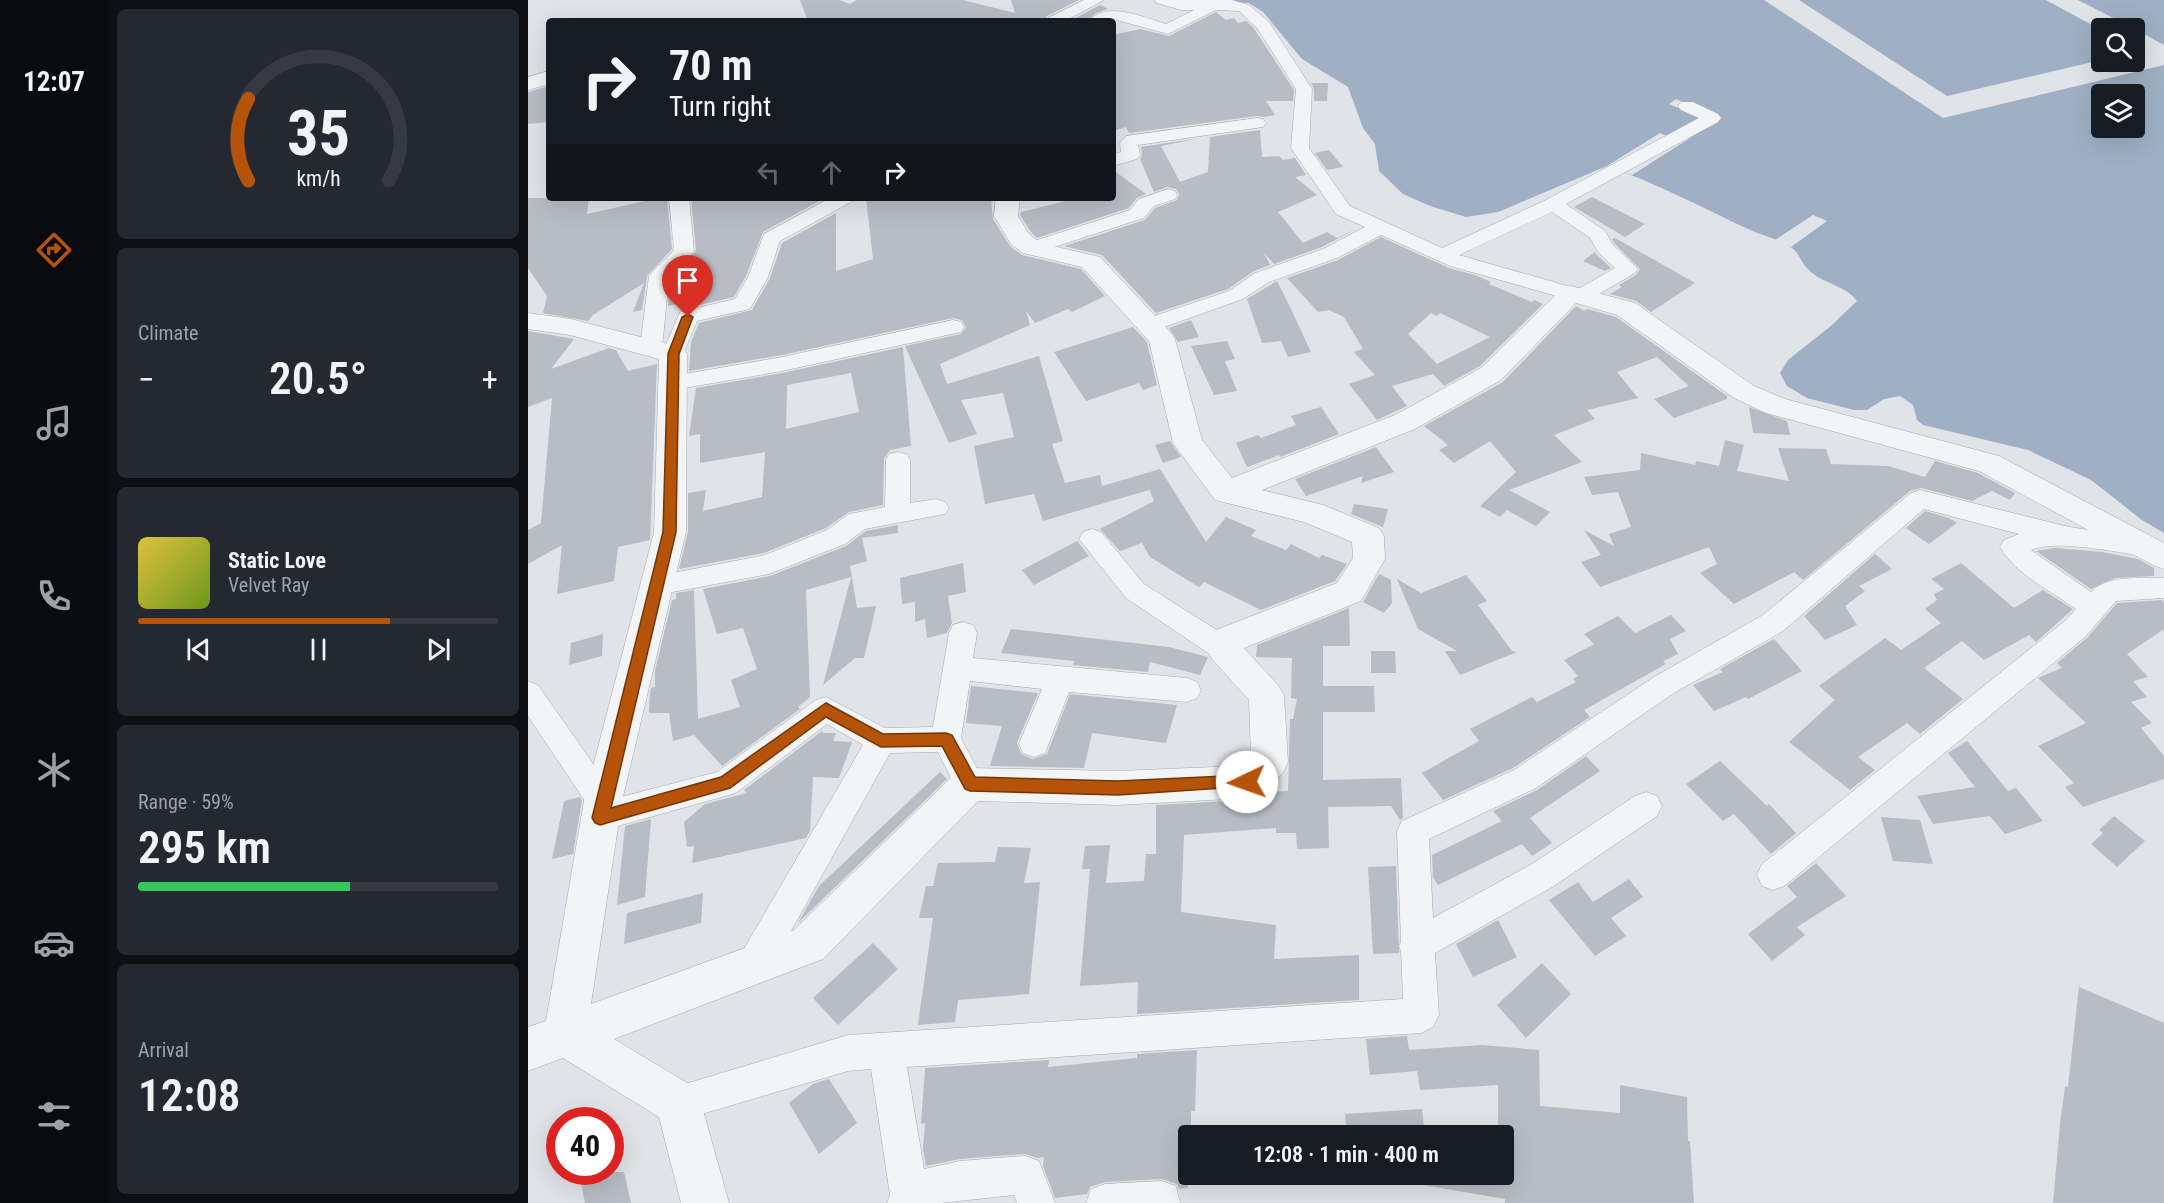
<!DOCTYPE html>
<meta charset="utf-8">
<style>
:root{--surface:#171b24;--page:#242831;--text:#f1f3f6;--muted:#9ea1a6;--line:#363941;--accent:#b45309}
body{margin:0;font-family:"Roboto Condensed",sans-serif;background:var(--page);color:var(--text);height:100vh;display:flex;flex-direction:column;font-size:22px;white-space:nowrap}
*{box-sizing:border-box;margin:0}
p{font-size:20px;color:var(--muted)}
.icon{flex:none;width:33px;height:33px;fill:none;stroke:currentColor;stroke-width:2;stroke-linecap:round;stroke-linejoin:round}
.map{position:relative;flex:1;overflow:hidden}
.sheet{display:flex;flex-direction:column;gap:9px;padding:9px;background:#0d0f14;width:420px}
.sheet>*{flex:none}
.guide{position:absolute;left:18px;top:18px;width:570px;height:183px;border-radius:6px;box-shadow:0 6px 24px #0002;background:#171b24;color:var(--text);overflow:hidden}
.buttons{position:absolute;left:1563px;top:18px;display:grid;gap:12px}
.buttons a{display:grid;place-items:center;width:54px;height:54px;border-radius:6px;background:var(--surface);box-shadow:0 6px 24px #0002;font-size:30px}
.speed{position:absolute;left:18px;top:1107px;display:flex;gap:12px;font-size:30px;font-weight:700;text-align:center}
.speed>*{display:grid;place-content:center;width:78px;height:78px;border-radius:50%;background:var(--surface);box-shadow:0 6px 24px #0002;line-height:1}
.speed .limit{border:9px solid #d22;background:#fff;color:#111}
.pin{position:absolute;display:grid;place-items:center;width:51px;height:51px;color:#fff;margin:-62px -26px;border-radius:50% 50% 50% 0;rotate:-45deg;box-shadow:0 0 6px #0007}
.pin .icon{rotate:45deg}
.me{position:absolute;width:66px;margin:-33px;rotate:267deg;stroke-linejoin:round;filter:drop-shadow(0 0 4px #0008)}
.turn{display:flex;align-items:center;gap:21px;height:126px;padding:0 24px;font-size:27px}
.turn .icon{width:78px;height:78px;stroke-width:2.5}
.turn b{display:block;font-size:42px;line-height:51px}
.lanes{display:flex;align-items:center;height:57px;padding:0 24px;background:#0003;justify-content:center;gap:30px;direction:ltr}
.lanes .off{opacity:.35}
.big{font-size:45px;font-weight:600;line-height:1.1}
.sheet .tile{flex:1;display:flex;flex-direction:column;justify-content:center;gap:9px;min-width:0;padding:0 21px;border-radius:9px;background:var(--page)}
.sheet .dial{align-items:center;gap:0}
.dial svg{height:156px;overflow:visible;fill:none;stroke:var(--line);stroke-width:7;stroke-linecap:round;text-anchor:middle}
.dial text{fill:var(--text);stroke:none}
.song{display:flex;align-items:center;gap:18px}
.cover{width:72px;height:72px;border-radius:9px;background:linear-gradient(135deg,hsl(50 70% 55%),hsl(80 70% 35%))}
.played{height:6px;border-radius:3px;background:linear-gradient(90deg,var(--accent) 70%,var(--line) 70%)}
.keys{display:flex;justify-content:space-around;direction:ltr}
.heat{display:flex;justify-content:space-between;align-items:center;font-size:33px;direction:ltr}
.charge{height:9px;border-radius:4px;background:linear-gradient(90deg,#34c759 59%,var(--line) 0)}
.trip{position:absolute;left:650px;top:1125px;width:336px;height:60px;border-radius:6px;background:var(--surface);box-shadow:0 6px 24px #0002;font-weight:600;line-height:60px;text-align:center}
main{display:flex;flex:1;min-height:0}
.menu{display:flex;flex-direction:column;width:108px;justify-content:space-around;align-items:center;background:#090b0e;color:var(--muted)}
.menu .icon{width:42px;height:42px}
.menu .on{color:var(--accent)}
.menu b{font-size:27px;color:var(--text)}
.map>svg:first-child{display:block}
.water{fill:#9fb0c4;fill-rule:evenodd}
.pier{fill:#e0e3e7}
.building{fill:#b8bcc4;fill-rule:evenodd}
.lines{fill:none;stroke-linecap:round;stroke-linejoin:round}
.minor-casing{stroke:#a6aab1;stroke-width:1}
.tertiary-casing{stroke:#a6aab1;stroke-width:1}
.minor{fill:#f2f4f6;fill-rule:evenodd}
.tertiary{fill:#f2f4f6;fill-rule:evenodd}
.route{fill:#b45309;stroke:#753606;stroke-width:1.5}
</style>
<main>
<nav class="menu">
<b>12:07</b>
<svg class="icon on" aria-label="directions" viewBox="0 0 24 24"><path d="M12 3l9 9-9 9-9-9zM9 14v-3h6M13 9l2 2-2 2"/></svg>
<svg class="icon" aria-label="music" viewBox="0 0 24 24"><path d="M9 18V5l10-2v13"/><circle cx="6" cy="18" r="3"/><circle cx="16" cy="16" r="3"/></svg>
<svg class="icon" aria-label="phone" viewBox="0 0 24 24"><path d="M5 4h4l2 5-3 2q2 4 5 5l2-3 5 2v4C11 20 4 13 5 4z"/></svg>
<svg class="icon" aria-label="climate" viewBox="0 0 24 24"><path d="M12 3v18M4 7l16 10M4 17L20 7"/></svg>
<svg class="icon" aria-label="car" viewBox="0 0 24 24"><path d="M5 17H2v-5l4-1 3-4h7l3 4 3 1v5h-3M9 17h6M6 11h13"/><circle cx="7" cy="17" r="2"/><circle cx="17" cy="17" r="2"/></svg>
<svg class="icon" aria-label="filters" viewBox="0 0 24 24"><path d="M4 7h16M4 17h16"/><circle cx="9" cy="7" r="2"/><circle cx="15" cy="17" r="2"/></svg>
</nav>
<section class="sheet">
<div class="tile dial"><svg viewBox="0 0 100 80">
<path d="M14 69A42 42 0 1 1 86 69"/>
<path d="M14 69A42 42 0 0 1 14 27" stroke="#b45309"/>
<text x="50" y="56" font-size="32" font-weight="700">35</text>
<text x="50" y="72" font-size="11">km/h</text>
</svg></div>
<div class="tile"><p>Climate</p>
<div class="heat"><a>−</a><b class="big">20.5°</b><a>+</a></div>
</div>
<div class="tile">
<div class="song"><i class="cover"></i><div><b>Static Love</b><p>Velvet Ray</p></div></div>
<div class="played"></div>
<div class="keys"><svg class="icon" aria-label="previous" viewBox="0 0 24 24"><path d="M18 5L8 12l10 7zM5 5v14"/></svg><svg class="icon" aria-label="pause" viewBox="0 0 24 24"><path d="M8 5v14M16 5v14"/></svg><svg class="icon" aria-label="next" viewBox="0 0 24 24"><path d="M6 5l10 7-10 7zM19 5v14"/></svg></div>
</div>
<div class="tile"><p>Range · 59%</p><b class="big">295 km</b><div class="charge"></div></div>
<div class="tile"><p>Arrival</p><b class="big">12:08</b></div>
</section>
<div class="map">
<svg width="1636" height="1203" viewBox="0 0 1636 1203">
<rect width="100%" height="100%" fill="#e0e3e7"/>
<path class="water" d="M661,0H1636V533L1614,520L1563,480L1500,450L1395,425L1389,420L1385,405L1372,396L1356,399L1339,410H1326L1279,398L1259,386L1252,373L1260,360L1304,325L1329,301C1320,288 1300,284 1287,275C1271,264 1275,257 1264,248C1252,239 1235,236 1222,230C1175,208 1128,183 1079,166L970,212L938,217L902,206L875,194L851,171L847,144L835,128L820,87L774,59L735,12L721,3ZM1574,28H1606V62H1574ZM1574,94H1606V128H1574Z"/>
<g class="pier">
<polygon points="1236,0 1271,0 1419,96 1573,60 1606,62 1607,52 1612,51 1607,47 1607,29 1636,45 1636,65 1415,118"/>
<polygon points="1518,0 1550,0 1605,28 1573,30"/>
<polygon points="1148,99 1192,119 1104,175 1079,166 1132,133 1141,137 1172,117 1141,104"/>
<polygon points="1285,215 1299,221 1263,247 1247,240"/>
</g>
<g class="building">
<polygon points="272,0 311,0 322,4 329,0 435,0 487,13 483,0 551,0 519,16 515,21 280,21"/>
<polygon points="572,5 580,9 568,13 559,21 542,21"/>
<polygon points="688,12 698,20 706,18 710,23 718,21 725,27 766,90 765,101 738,101 747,115 736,117 729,116 601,133 598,127 585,131 585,35 612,29 641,36"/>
<polygon points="783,83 800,83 799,101 786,101 786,89"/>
<polygon points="21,86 21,122 0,124 0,92"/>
<polygon points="732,130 734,157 751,156 755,160 767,158 778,175 767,177 789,195 750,212 775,243 799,232 809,238 828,229 794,247 746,264 736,253 742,265 726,271 700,289 628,313 574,255 536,246 617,220 627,208 649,200 651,194 648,189 639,187 626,192 612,159 614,155 613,147 672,138 633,146 652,182 680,172 682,137"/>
<polygon points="801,150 815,167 799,170 787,153"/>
<polygon points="585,170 618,194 609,198 601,208 509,238 503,232 492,215 493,212 538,201 537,198 585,198"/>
<polygon points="1064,197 1117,224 1097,237 1046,207"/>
<polygon points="0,198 61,198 59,214 117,201 117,198 139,198 144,249 119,276 114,310 105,312 116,283 65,315 60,321 15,313 19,296 0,268"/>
<polygon points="163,198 297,198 235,232 218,276 206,297 163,307 163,301 140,306 143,278 168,251"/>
<polygon points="338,198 463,198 465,219 482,246 494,255 553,269 577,296 544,312 540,309 507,323 498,311 502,325 412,364 419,384 511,356 535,441 524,444 537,483 572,475 574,486 632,469 678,542 698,517 728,530 723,536 758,550 763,544 791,558 794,555 819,564 807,581 733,610 676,582 671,587 622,557 614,543 592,551 572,529 626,501 619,484 621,490 515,521 506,494 457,504 446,446 486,437 475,393 433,400 449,434 421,443 377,346 433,334 438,328 434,320 425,318 254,355 161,371 163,342 171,323 224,310 242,278 254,243 308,213 308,271 345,259"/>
<path d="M853,237L921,268L947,275L963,282L961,284L1004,302L1006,300L1015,304L952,366L916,386L905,374L864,386L879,406L849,420L821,384L847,375L826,352L835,349L816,317L801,310L790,312L759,278L810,260ZM903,313L909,316L912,313L962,337L909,364L880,334Z"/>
<polygon points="1087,238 1139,267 1167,283 1123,312 1108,301 1082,294 1094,287 1091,285 1108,275 1112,269 1087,244 1084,239"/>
<polygon points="1067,252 1068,254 1083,268 1077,271 1055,261"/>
<polygon points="749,281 762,307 783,352 760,357 753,341 734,343 719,299"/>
<polygon points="1048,306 1056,311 1059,309 1088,317 1199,396 1199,399 1146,418 1126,399 1161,386 1129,357 1089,372 1110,398 1059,410 1067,419 1026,435 1054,462 981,490 1022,512 1008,526 979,510 972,517 952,506 988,472 962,441 926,463 911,450 920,445 896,426 975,382"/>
<polygon points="663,320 671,337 650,342 641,328"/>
<polygon points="605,327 619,342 629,385 615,390 611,383 558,401 526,352"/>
<polygon points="0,331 46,339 23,369 81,348 88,350 100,371 129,364 122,540 90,547 86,581 29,594 34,545 0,564 0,530 13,523 24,398 0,407"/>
<polygon points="699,341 707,359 697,361 709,391 686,395 663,346"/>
<path d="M375,347L383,446L362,450L356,459L355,505L321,512L298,528L236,553L151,569L160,532V493L178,490L175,511L234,497L237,452L172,463V434L161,436L168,388L254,373ZM323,373L331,412L258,429L259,385Z"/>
<polygon points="793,407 811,434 752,457 751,455 719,467 708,443 730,435 733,438 768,425 763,416"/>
<polygon points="1221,407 1259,421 1262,435 1225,433"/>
<polygon points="1197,440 1216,445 1209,471 1261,481 1250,448 1298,449 1303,464 1360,466 1397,477 1407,461 1450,473 1487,493 1482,500 1464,491 1444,501 1393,488 1382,491 1275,580 1266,572 1206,604 1172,573 1189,564 1181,547 1072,587 1053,562 1073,555 1056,530 1086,546 1081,534 1103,527 1090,492 1064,495 1056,477 1112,470 1113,453 1167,465 1168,461 1191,466"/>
<polygon points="642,441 653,457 635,463 627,445"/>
<polygon points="848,447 866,472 833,483 835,476 778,496 767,479"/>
<polygon points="826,504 860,509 855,527 823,514"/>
<polygon points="1397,511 1421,518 1429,523 1401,544 1378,528"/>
<polygon points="370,525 370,533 334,538 339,561 322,566 329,608 348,606 336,658 327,658 295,685 323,577 278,590 282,697 270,707 272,709 194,766 166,735 145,741 141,713 121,713 122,694 123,688 127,687 127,671 144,600 148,599 148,593 166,590 170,719 212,707 203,680 229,669 215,628 189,634 175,589 242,576 318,546 338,531"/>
<polygon points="549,541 561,556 506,585 494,570"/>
<polygon points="1527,548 1574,552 1610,559 1626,568 1626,576 1587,578 1563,589 1508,551"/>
<polygon points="1347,554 1364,569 1331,586 1337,591 1317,606 1329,625 1297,640 1276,616"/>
<polygon points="435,563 438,592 420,596 424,623 419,633 399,638 397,619 387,622 387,602 374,604 372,578"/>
<polygon points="1433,563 1486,608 1515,590 1545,609 1508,642 1501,635 1456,660 1434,641 1396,668 1435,699 1392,734 1379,723 1330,757 1347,770 1322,790 1261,742 1307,700 1291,686 1357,638 1373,650 1413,623 1397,609 1409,600 1406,594 1416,589 1403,579"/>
<polygon points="851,574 863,580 864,603 856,613 835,602"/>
<polygon points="938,575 959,601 950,605 984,651 989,652 932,675 917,651 929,651 890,629 869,579 893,593"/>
<polygon points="1634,600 1636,603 1636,629 1599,654 1620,677 1605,681 1619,697 1603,702 1624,723 1613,728 1636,756 1636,779 1555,807 1537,787 1546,783 1510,746 1558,723 1510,678 1534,668 1529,663 1560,637 1589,603"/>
<polygon points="821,608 822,646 795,646 795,686 846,686 847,712 795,712 795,780 873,778 875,818 872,820 863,806 800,807 801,848 769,849 768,833 748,833 748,828 656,835 653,912 748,925 746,959 831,955 831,1000 609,1014 610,982 552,986 562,869 554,869 557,846 582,845 578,883 616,881 618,854 628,854 628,805 719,800 733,796 738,792 760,791 762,719 765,719 769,699 763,698 764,658 728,657 729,645"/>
<polygon points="1143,615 1158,631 1142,639 1150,654 1135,661 1138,664 1056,710 1062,717 985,768 915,800 894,773 951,741 942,729 1004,697 1009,702 1048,682 1045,679 1050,676 1036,660 1066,644 1056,634 1090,616 1107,633"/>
<polygon points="483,629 641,647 680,657 672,675 622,662 620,672 545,665 546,661 473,653"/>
<polygon points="75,634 74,656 41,665 43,643"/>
<polygon points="1246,639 1274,671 1220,699 1218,697 1186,711 1165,685 1195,672 1192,669"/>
<polygon points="843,651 867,651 868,673 843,673"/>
<polygon points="443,686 510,693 489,743 493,754 505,759 519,754 542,694 649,705 638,743 564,733 556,768 462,766 474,726 438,723"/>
<polygon points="294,731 296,733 308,733 305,741 324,742 311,778 285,777 282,831 278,838 164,863 166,846 159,847 156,822 177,804 219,793 216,790"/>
<polygon points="1439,741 1480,791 1488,788 1515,821 1477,834 1462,816 1405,824 1389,796 1447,787 1420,753"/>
<polygon points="1058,756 1072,771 1002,818 1024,843 1004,856 994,844 910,885 905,877 904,855 974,821 965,811 1009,790"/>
<polygon points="1192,761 1239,806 1241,804 1268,833 1243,854 1206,814 1195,821 1158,784"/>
<polygon points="412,772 419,779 270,923 291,886"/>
<polygon points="52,797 54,800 45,854 24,859 36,801"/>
<polygon points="1586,816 1617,841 1589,867 1563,844 1575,833 1571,830"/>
<polygon points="1353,817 1392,820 1405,864 1365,861"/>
<polygon points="123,819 117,897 89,905 97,826"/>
<polygon points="470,847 503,848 496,883 512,882 501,994 430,1000 427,1022 390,1025 405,918 391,918 398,886 405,886 410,863 467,862"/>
<polygon points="1288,863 1318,896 1269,927 1277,935 1244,961 1220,934 1269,897 1259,886"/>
<polygon points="868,866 871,953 845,954 840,867"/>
<polygon points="1101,879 1115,897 1083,918 1098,936 1067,956 1021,900 1050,882 1065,902"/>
<polygon points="175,893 173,923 96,944 99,913"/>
<polygon points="970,920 989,957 945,977 928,944"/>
<polygon points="345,943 370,969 310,1025 285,998"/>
<polygon points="1014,963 1043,994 998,1038 969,1005"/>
<polygon points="1551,987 1636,1023 1636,1203 1525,1203 1532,1124 1537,1086 1540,1087"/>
<polygon points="879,1036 881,1050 954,1045 1011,1050 1012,1106 1092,1113 1092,1085 1159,1097 1160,1141 1162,1141 1166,1203 977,1203 977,1199 895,1185 896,1174 978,1174 979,1127 970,1126 970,1085 892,1090 889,1071 842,1075 838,1039"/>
<polygon points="669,1050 667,1111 663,1111 663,1136 660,1136 660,1188 651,1189 649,1184 634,1179 577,1182 562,1187 559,1194 527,1198 515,1166 516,1157 509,1158 497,1154 468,1156 432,1159 398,1166 395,1149 397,1123 393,1124 397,1068 521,1060 520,1067 609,1058 609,1054"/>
<polygon points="301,1079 329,1123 291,1154 261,1103 285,1084"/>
<polygon points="894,1109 897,1136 819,1136 817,1114"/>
<polygon points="51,1172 96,1172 103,1203 57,1203"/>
</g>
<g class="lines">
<g class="minor-casing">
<g id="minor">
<polygon points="556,0 576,0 537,21 517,21 520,18"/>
<path d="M626,0H704L721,5L741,22L784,89L781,148L822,206L914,248L1018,200L1171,118L1153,110L1150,106L1153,102H1165L1190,114L1193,118L1190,122L1038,204L1077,231L1085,245L1110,269L1107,273L1061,300L1054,302L1043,300L922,266L853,235L809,258L741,282L715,299L622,332L614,330L611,325L614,320L701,291L727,273L795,249L837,227L808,214L763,148L768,89L729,28L711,11L688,10L640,34L585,19L561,21C579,0 616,18 638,24L666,10H653L629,3ZM1024,212L1062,238L1070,252L1087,268L1050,289L931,255Z"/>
<polygon points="729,118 735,119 738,123 735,127 610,145 612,155 609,159 585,166 585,155 593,152 592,143 598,136"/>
<polygon points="640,189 647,191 649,195 647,199 626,206 616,218 504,254 497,252 494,248 497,244 602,210 611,199"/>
<polygon points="141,198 161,198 166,251 141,277 134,348 131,353 123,355 115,353 112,348 121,276 146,250"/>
<polygon points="302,198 326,198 323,202 252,241 240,277 222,309 169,321 153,359 145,361 137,359 134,354 152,312 207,299 220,277 236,234"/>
<polygon points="425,320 433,322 436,327 433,332 254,371 145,390 137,388 134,383 137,378 145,376 254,357"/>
<polygon points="370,452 379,454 382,460 382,503 408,499 417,502 421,508 417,514 337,529 317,544 241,574 128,595 119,592 115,585 119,578 237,555 299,530 321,514 357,507 358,460 361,454"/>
<path d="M1392,490L1541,527L1624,539L1628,546L1624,553L1615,556C1588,552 1527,539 1503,550L1563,592C1581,574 1612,579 1636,578V598L1588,601L1558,636L1256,886L1245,890L1234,886L1229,875L1234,864L1538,620L1548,609C1523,591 1487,574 1472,547L1476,540L1491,534L1396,509L1255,631L1146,693L1008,788L901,839L905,918L1004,864L1107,796L1118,792L1129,796L1134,806L1129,816L1026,886L907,953L911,1015L905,1027L893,1033L379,1067L396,1169L432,1161L468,1158L497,1156L511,1161L527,1203H489L486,1195L413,1203H359L362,1195L343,1069L320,1071L150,1121L137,1116L132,1103L137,1090L320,1035L875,999L873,951L871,946L873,942L869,831L874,821L986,770L1126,677L1235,615L1383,493Z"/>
<polygon points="564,529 573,532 616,584 706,641 710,649 706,657 696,660 686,657 598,598 551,539 555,532"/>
<polygon points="435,622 445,625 449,633 445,658 659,678 669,682 673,690 669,698 659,702 541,692 517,753 506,757 495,753 491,744 514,689 442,681 433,738 457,784 453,794 442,797 431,794 410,752 362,753 237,978 225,983 213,978 208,966 213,954 335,745 299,724 208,793 72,831 61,827 56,817 61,807 0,716 0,681 10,685 89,798 189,772 288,700 298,697 357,728 405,727 421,633 425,625"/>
<polygon points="634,1181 648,1186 652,1203 558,1203 563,1189 577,1184"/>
</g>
</g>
<g class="tertiary-casing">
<g id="tertiary">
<polygon points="21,71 21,84 0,90 0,77"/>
<polygon points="468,198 492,198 490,216 501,234 512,243 572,257 643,333 647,339 674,440 704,478 867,415 953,368 1034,289 1043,286 1107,303 1226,386 1257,399 1471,456 1636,543 1636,569 1625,565 1451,471 1238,413 1206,398 1089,315 1048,303 973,380 887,429 734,490 795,505 851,528 856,536 857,559 833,601 716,648 750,685 756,695 760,762 755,773 732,794 719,798 590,805 450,801 295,959 86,1039 166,1087 173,1103 201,1203 153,1203 131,1117 35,1058 0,1071 0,1027 18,1021 56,801 126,532 131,359 42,335 0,329 0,313 43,319 155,348 159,354 158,532 94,801 63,1004 266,930 429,772 442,768 590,771 711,766 723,756 721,700 684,659 679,649 688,630 809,583 825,558 824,542 776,522 687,500 645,443 621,341 554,267 495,253 483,244 466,216"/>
</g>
</g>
<use href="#minor" class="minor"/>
<use href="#tertiary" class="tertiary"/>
</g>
<polygon class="route" points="160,314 165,317 151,354 148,532 83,808 193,777 298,703 355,734 418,733 424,735 447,777 590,781 719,775 725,777 727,782 725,786 590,795 442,791 437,789 414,746 353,747 298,717 202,788 72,825 67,823 64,818 135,532 140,354 154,317"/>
</svg>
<div class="buttons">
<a><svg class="icon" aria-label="search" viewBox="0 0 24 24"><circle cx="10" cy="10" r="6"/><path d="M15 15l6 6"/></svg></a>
<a><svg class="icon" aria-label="layers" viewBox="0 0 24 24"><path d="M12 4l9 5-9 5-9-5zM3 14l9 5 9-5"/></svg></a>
</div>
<div class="speed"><div class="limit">40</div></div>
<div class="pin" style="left:160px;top:317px;background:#d93025"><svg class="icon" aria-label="arrive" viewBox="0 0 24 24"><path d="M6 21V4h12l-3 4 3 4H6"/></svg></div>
<svg class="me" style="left:719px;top:782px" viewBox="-20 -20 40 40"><circle r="19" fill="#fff"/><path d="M0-13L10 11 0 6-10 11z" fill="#b45309"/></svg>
<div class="trip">12:08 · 1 min · 400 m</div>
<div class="guide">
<div class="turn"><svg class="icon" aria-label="right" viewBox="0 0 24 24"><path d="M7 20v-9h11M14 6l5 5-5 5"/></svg><div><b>70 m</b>Turn right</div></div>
<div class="lanes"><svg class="icon off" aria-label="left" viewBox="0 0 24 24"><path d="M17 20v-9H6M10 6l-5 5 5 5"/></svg><svg class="icon off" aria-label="ahead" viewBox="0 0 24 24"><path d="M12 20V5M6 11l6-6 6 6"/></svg><svg class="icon" aria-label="right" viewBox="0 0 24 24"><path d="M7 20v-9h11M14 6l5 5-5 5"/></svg></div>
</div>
</div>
</main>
